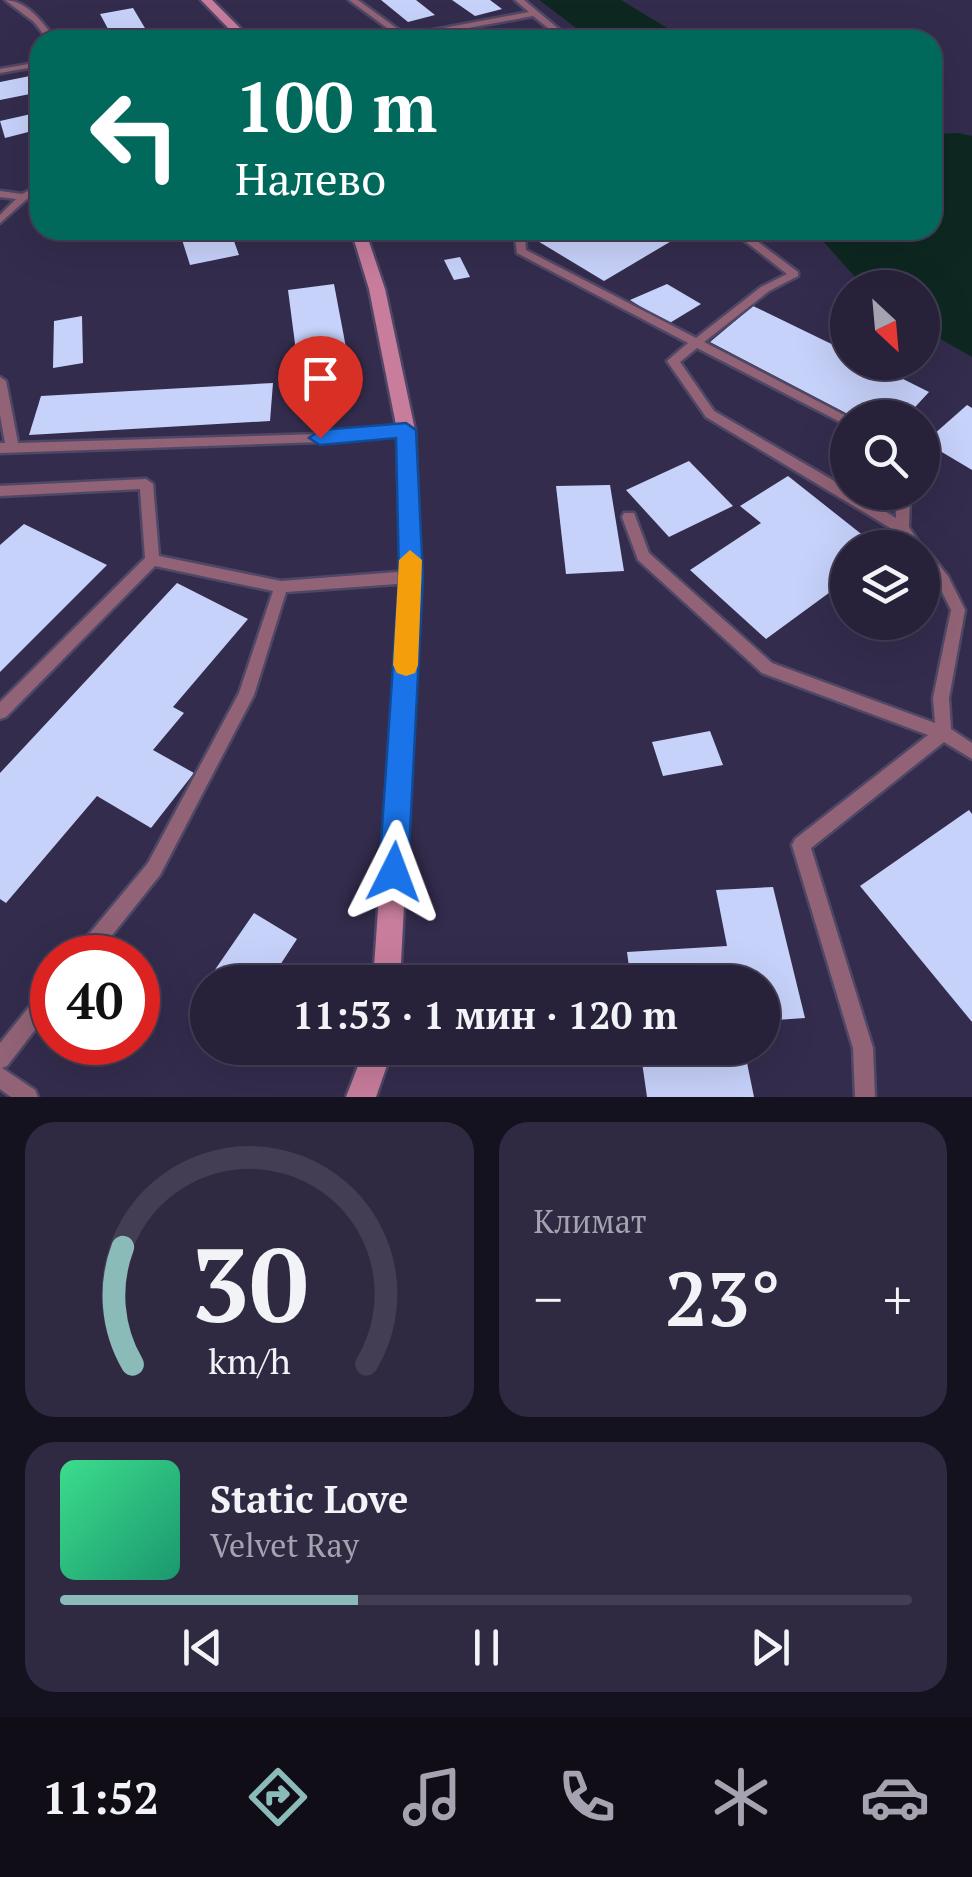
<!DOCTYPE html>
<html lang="ru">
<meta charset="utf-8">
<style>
:root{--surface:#27213a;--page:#2f2942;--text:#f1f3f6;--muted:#a4a3af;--line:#433e54;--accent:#8bbbb9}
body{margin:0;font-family:"PT Serif",serif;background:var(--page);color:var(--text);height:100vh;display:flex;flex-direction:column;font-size:38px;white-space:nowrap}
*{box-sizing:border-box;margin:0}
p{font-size:32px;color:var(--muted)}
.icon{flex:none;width:55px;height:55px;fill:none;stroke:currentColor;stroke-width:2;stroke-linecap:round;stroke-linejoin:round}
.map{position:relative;height:1097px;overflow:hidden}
.details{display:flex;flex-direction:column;gap:25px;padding:25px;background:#151220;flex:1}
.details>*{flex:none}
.guide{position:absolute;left:30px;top:30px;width:912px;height:210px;border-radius:30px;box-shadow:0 10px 40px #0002,0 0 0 2px var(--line);background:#00695c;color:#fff;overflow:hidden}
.needle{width:65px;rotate:154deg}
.controls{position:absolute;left:830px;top:270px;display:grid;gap:20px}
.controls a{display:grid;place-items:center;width:110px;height:110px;border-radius:50%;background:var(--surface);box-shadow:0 10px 40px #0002,0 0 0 2px var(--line);font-size:50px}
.speed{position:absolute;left:30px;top:935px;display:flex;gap:20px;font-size:50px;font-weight:700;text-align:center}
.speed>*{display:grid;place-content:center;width:130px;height:130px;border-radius:50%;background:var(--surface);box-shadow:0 10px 40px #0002,0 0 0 2px var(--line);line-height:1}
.speed .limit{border:15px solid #d22;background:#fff;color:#111}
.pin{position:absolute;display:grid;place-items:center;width:85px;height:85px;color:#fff;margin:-102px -42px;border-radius:50% 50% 50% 0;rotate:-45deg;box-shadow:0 0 10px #0007}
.pin .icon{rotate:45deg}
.me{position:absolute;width:110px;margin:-55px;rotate:3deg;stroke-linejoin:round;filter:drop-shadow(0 0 8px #0008)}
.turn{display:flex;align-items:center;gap:35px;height:210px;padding:0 40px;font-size:45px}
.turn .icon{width:130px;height:130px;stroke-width:2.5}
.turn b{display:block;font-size:70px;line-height:85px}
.big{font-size:75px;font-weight:700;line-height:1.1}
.details .tile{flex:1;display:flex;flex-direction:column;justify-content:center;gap:15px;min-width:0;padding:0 35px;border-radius:30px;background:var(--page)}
.details .dial{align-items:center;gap:0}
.dial svg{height:260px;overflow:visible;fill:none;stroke:var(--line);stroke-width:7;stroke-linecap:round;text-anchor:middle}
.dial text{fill:var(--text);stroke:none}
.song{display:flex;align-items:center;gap:30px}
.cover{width:120px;height:120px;border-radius:15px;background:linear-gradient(135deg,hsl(150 70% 55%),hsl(160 70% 35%))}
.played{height:10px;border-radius:5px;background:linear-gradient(90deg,var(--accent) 35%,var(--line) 35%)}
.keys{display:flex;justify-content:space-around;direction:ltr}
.heat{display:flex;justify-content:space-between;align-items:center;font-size:55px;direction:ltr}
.details .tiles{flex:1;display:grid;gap:25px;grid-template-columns:1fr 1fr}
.tile:last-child{grid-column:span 2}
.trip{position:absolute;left:190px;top:965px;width:590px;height:100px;border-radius:50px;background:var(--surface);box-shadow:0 10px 40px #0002,0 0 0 2px var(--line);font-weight:700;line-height:100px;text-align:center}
.dock{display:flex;height:160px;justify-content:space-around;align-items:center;background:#100d17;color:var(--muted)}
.dock .icon{width:70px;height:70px}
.dock .active{color:var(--accent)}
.dock b{font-size:45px;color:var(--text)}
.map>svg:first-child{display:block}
.water{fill:#0e2821}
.building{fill:#c7d2fb}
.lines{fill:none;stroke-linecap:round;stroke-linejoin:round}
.lane-casing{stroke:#4f4766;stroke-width:5}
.secondary-casing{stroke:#4f4766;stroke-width:5}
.lane{fill:#926376;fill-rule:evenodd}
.secondary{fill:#c87d9c;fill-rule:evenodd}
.route{fill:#1a73e8;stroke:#114b97;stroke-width:2.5}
.slow{fill:#f59e0b}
</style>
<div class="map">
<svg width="972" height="1097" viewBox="0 0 972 1097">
<rect width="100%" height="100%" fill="#342c4d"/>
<g class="water">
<polygon points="539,0 621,0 687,40 619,40 615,37 592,40"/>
<polygon points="958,133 972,136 972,357 923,329 922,288 864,287 813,230 932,230 933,134"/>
</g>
<g class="building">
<polygon points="381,0 416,0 435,15 408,22"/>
<polygon points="452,0 490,0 502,9 475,16"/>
<polygon points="133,8 152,40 114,40 100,14"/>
<polygon points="40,74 40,92 0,100 0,82"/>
<polygon points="40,112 40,129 5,138 0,121"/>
<polygon points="179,230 230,230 239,255 190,265"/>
<polygon points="554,230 690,230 604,281 536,240"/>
<polygon points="460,257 470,277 454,280 444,260"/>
<polygon points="334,284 347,353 297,359 288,290"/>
<polygon points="667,284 701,304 668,324 630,300"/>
<polygon points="753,306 848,352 848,362 869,362 929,392 905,418 855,418 710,342"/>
<polygon points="82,316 83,363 53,368 54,321"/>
<polygon points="273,383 270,421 29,435 41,396"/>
<polygon points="967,405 972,408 972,470 925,442"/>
<polygon points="689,461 733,506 669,537 626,490"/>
<polygon points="788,476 879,548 848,548 848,579 766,639 690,570 761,523 740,506"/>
<polygon points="610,485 624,571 566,574 556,486"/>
<polygon points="24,524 107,565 0,672 0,545"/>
<polygon points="177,583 248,619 173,707 184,713 153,750 194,773 151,828 97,796 6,903 0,899 0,773"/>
<polygon points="710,731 723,765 663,776 652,742"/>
<polygon points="969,810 972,814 972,1022 860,886"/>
<polygon points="773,887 805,1018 762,1021 762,982 631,982 627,952 727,946 716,890"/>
<polygon points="254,913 297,939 269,982 208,982 208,1018 190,1006"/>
<polygon points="640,1048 744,1048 754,1097 647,1097"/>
</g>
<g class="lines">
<g class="lane-casing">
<g id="lane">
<path d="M5,0C28,1 43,23 56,40H48L34,22Z"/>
<polygon points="349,0 358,0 406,35 529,12 515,0 524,0 572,40 563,40 533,16 404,40 387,40 398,36"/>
<polygon points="40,62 40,66 0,73 0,69"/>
<polygon points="40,185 40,192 27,199 0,223 0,215 16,199 0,197 0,191 22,194"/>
<polygon points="370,230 391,230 359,238 354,235"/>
<polygon points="494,230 535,230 525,236 526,250 696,338 761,287 787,274 731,230 742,230 798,272 798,276 769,291 704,342 850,418 848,418 848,426 697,348 680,362 714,411 848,489 848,492 853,492 896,518 896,492 910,492 909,527 923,549 927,550 948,576 965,610 949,698 951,729 972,743 972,759 944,742 811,848 873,1048 875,1097 855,1097 853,1048 792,845 795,839 928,735 762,673 638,560 622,517 624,513 634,513 649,553 772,663 935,723 933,698 951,610 938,584 922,565 922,548 909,548 897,532 706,417 667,361 688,343 517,253 515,237"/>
<polygon points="0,377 6,381 18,443 320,434 406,426 412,430 406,434 320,442 0,453 0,443 5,443 0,415"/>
<polygon points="146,479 153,484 159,556 281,581 411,571 416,573 418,577 416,581 411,583 286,592 254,695 160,875 94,958 73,958 75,951 148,863 239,693 273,591 155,566 6,717 0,719 0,702 145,558 140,489 0,496 0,486"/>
<polygon points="52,985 52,1008 7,1066 2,1068 35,1090 38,1097 11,1097 0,1089 0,1043 45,987"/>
</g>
</g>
<g class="secondary-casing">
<g id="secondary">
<polygon points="201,0 212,0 252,40 240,40"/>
<polygon points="351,230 365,230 385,289 415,430 421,577 400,982 373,982 401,577 397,430 369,289"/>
<polygon points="365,1048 393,1048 376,1097 346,1097"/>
</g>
</g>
<use href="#lane" class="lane"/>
<use href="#secondary" class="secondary"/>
</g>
<polygon class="route" points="406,423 416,430 423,577 408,872 404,882 394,886 383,882 379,872 399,577 396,438 320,445 309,438 320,430"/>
<polygon class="slow" points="410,550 422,560 418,665 415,673 406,676 397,673 393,665 399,560"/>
</svg>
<div class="controls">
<a><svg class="needle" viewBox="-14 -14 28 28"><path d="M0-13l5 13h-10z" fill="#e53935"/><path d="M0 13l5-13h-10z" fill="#a4a3af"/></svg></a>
<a><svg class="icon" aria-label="search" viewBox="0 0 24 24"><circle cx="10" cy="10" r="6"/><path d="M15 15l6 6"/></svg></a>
<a><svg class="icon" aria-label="layers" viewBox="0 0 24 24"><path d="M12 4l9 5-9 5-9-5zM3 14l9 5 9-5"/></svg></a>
</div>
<div class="speed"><div class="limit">40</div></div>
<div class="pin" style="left:320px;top:438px;background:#d93025"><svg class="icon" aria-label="arrive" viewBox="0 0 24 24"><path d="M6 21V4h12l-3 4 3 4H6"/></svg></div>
<svg class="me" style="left:394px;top:872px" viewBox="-20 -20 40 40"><path d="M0-17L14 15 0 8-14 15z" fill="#1a73e8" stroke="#fff" stroke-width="4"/></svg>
<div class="trip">11:53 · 1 мин · 120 m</div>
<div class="guide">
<div class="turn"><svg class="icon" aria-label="left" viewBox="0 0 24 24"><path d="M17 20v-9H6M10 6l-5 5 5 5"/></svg><div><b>100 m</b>Налево</div></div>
</div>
</div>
<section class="details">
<div class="tiles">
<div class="tile dial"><svg viewBox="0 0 100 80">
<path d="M14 69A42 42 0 1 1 86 69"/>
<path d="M14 69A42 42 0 0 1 11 33" stroke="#8bbbb9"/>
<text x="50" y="56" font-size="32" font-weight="700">30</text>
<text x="50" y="72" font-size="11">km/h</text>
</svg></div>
<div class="tile"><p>Климат</p>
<div class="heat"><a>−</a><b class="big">23°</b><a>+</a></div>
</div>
<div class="tile">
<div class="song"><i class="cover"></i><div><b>Static Love</b><p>Velvet Ray</p></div></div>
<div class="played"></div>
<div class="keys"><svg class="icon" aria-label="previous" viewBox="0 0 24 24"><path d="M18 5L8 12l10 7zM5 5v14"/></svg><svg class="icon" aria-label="pause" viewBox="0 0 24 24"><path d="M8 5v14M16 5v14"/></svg><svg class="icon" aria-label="next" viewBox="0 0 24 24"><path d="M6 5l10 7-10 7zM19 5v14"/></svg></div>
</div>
</div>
</section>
<nav class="dock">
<b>11:52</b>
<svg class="icon active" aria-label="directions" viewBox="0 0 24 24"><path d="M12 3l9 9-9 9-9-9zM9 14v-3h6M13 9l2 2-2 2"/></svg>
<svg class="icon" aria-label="music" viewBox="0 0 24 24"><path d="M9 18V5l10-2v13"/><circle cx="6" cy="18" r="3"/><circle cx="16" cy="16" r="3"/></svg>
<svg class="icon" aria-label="phone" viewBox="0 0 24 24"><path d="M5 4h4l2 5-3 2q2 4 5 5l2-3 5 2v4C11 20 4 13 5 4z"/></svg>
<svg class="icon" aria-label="climate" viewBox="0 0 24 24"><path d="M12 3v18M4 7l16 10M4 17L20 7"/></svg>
<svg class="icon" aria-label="car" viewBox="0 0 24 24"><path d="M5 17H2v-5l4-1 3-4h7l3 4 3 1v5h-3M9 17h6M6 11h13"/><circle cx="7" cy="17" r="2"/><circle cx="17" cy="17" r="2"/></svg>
</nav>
